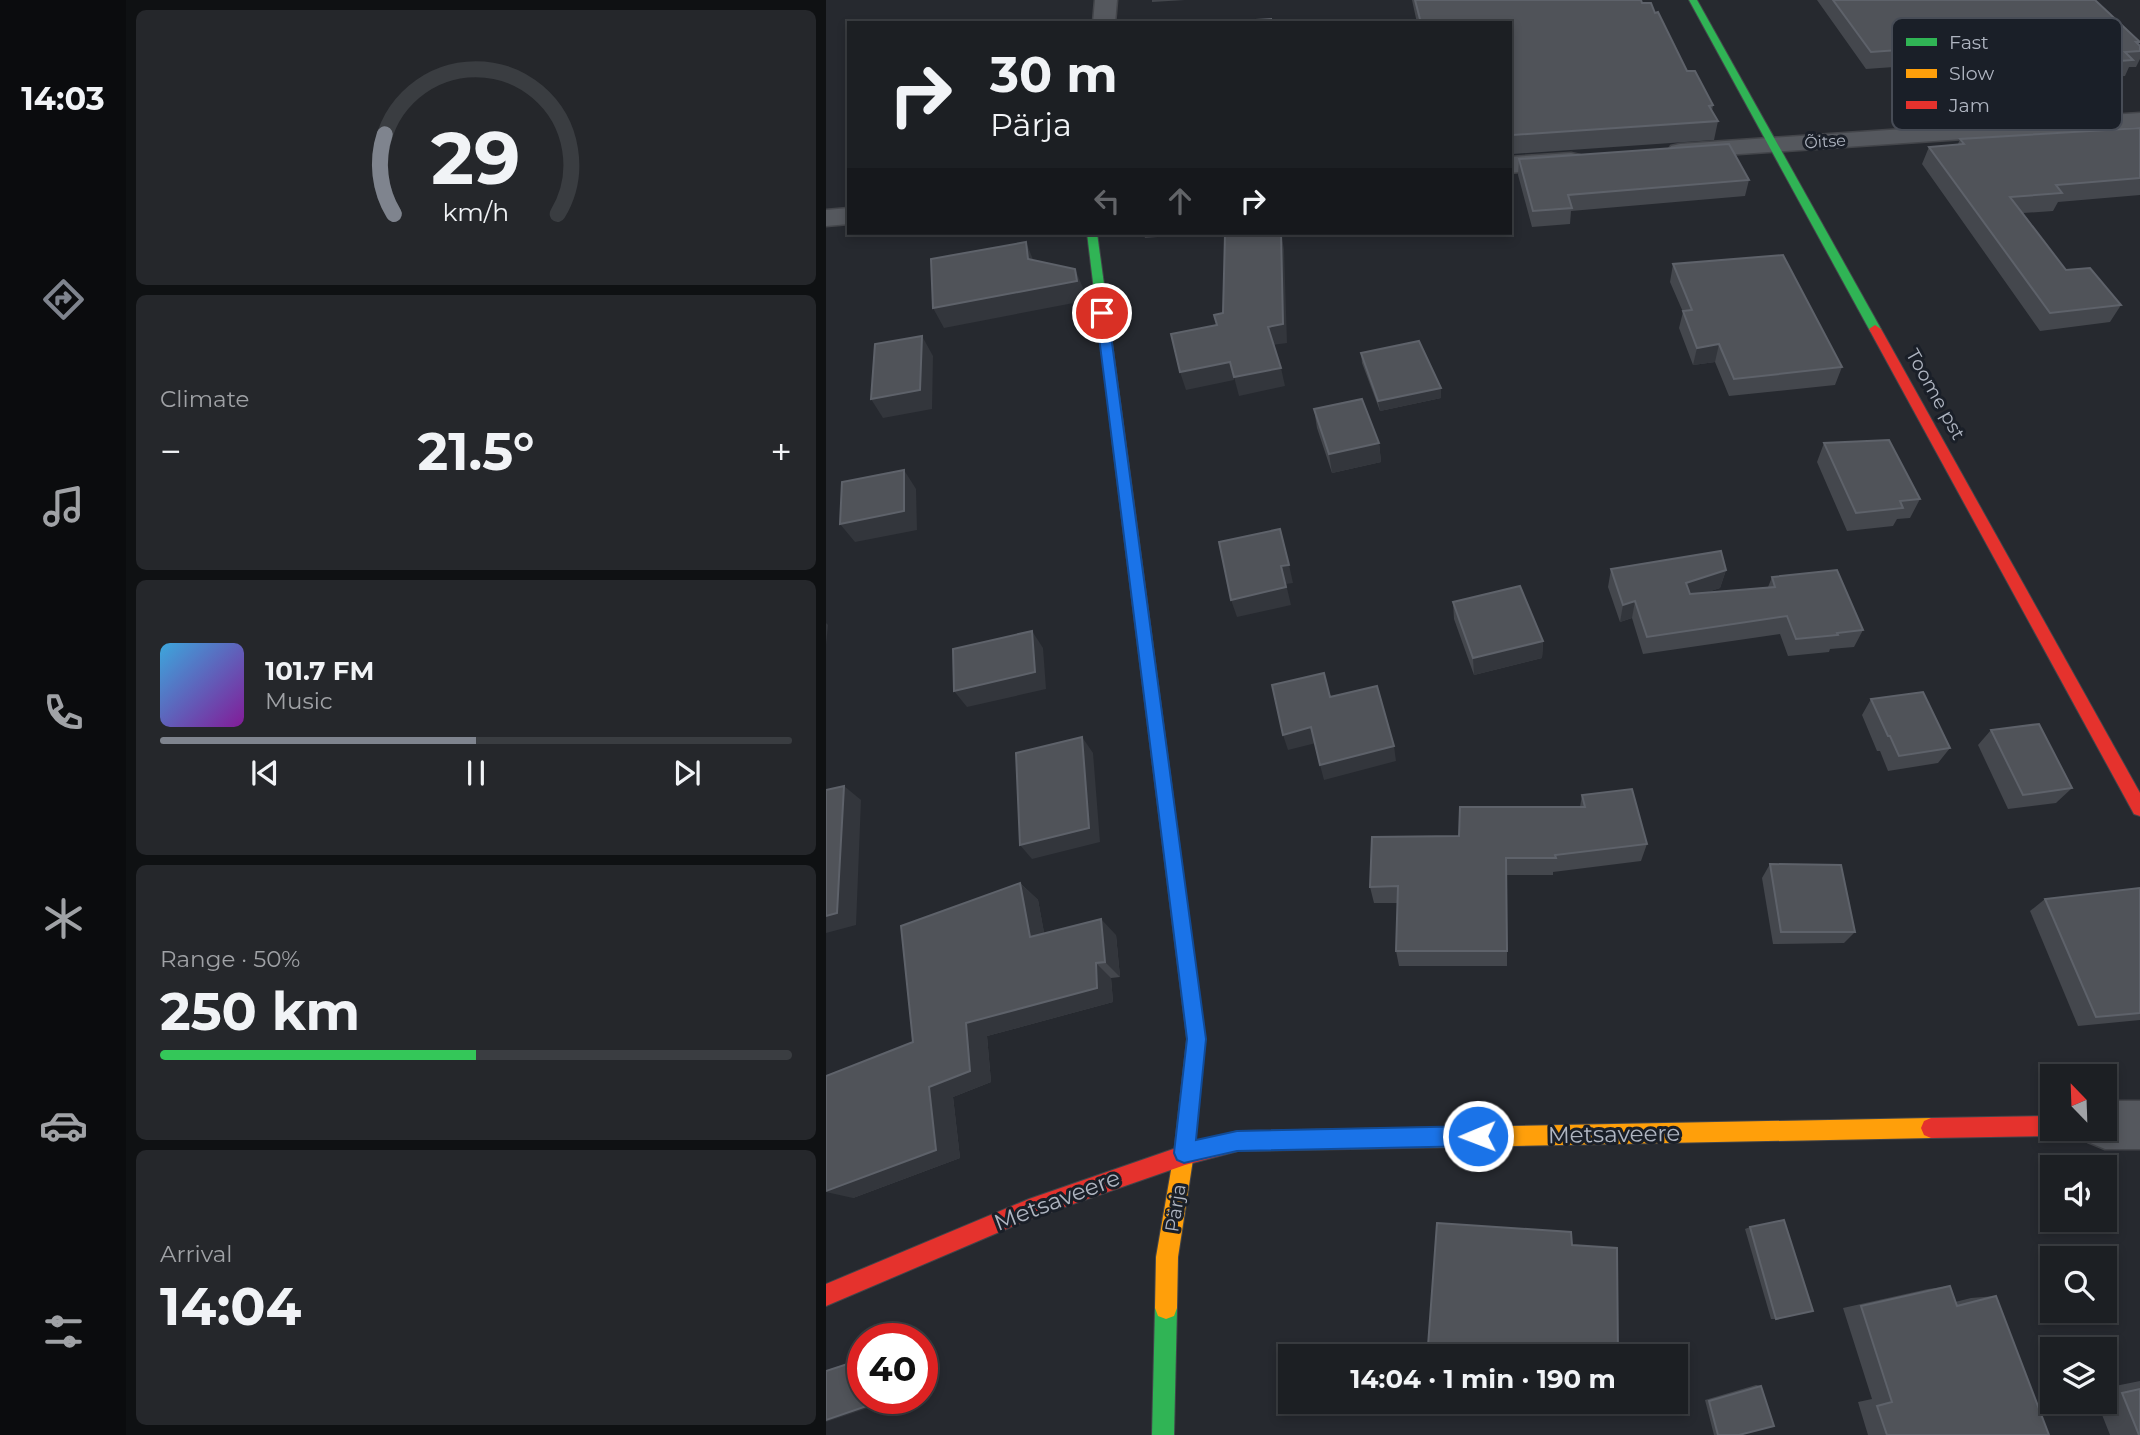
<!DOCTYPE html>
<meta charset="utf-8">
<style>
:root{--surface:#1c1f23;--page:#25272b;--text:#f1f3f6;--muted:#a0a2a6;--line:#3a3d41;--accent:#7f848e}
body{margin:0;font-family:Montserrat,sans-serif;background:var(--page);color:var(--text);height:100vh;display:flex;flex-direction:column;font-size:26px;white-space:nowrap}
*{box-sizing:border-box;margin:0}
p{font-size:23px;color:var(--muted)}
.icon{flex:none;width:38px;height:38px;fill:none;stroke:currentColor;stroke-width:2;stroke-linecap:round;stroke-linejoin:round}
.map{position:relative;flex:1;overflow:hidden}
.sheet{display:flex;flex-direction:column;gap:10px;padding:10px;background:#0f1113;width:700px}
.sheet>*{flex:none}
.hud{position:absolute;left:21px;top:21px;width:665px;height:214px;border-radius:0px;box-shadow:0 4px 10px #0003,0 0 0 2px var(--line);background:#1c1f23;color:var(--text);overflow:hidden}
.needle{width:46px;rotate:337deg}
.buttons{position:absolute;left:1214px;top:1064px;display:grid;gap:14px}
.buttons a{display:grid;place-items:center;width:77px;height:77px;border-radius:0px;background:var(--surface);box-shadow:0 4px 10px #0003,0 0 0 2px var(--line);font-size:35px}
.speed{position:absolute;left:21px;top:1323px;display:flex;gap:14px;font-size:35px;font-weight:700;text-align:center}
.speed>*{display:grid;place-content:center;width:91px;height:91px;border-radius:50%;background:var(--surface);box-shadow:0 4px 10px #0003,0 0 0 2px var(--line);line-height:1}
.speed .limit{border:10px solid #d22;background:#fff;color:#111}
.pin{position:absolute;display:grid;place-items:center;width:60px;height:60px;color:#fff;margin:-30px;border:4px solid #fff;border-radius:50%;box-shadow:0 2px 7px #0007}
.me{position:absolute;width:77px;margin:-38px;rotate:269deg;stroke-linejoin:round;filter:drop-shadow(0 0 5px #0008)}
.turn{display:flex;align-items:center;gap:24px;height:147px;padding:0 28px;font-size:32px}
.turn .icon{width:91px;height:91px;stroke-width:2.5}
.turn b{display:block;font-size:49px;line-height:60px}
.lanes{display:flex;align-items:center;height:66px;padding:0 28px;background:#0003;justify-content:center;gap:35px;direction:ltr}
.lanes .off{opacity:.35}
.big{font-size:52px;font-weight:700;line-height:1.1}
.sheet .card{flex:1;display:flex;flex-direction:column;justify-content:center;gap:10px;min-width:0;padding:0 24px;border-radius:10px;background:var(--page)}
.sheet .dial{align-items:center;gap:0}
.dial svg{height:182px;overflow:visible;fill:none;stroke:var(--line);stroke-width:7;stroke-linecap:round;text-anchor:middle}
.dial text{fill:var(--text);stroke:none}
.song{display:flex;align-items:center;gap:21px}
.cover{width:84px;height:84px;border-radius:10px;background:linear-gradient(135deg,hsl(200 70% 55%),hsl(290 70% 35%))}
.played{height:7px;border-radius:4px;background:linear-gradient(90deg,var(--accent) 50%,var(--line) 50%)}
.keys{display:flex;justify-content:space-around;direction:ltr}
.heat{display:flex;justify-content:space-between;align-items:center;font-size:38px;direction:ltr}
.charge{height:10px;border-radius:5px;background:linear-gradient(90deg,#34c759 50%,var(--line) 0)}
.trip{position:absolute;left:452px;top:1344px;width:410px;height:70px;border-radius:0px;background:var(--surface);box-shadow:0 4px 10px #0003,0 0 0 2px var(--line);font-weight:700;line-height:70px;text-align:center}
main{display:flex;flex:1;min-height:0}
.tabs{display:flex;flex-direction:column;width:126px;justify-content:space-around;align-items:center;background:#0b0c0e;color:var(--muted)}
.tabs .icon{width:49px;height:49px}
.tabs .selected{color:var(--accent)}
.tabs b{font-size:32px;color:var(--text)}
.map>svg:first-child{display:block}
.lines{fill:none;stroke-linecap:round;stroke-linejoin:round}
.street-casing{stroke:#43454a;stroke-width:3}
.fast-casing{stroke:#43454a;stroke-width:2}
.slow-casing{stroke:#43454a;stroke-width:2}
.jam-casing{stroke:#43454a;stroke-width:2}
.street{fill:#55585e;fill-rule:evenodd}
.fast{fill:#30b455;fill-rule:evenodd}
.slow{fill:#ff9f0a;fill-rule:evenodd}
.jam{fill:#e5322d;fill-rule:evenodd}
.wall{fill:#44474d}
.shaded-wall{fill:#33363c}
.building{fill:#505359;stroke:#5e626a;stroke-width:2}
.route{fill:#1a73e8;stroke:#114b97;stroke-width:2}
.labels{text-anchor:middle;stroke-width:6;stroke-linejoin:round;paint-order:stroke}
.far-street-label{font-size:16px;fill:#afb5c1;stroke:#1a1f28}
.street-label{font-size:19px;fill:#afb5c1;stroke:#1a1f28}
.near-street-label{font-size:23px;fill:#afb5c1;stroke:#1a1f28}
.key{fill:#1a1f28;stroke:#474c56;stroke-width:2}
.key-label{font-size:19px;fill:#afb5c1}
</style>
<main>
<nav class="tabs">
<b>14:03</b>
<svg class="icon selected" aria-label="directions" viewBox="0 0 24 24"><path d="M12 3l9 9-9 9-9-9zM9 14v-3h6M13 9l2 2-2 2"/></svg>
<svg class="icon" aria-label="music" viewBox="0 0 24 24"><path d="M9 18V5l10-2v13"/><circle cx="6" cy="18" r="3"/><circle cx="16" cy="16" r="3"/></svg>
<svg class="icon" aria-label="phone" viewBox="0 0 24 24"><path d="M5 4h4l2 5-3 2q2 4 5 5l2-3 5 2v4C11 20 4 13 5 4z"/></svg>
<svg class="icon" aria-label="climate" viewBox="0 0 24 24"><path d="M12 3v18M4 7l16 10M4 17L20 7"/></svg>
<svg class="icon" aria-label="car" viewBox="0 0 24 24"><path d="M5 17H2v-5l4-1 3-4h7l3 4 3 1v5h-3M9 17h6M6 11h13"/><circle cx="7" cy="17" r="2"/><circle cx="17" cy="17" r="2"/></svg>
<svg class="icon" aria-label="filters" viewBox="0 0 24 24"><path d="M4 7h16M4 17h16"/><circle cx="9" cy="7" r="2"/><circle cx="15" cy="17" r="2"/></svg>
</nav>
<section class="sheet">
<div class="card dial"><svg viewBox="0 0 100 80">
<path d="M14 69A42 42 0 1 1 86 69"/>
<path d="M14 69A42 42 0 0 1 10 34" stroke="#7f848e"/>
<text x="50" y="56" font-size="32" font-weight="700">29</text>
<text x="50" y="72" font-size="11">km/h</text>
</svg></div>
<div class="card"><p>Climate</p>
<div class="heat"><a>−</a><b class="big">21.5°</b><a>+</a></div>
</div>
<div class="card">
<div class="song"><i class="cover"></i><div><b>101.7 FM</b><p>Music</p></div></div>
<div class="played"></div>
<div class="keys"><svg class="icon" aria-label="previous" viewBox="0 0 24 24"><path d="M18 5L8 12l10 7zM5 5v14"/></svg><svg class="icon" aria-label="pause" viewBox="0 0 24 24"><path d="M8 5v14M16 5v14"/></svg><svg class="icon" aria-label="next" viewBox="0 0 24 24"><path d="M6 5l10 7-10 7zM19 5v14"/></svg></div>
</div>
<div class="card"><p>Range · 50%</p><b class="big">250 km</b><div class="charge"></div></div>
<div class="card"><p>Arrival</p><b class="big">14:04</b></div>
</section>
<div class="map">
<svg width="1314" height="1435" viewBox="0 0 1314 1435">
<rect width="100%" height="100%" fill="#26292f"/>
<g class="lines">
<g class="street-casing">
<g id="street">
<polygon points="269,0 291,0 289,23 267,23"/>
<polygon points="1314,113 1314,127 854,158 845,156 842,151 845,146 854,144"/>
<polygon points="745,153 754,155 757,160 754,165 684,173 684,157"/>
<polygon points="23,208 23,224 0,226 0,210"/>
<polygon points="1279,1101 1314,1101 1314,1149 1279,1149 1262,1142 1256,1129 1279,1129"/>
</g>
</g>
<g class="fast-casing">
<g id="fast">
<polygon points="863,0 871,0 1055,329 1053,332 1045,332 1043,329"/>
<polygon points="261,233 271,233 308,504 301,509 294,504"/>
<polygon points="340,1297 348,1300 351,1308 348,1435 326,1435 329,1308 332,1300"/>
</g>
</g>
<g class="slow-casing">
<g id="slow">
<polygon points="335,760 341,762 343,767 379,1039 368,1153 352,1257 351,1308 348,1316 340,1319 332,1316 329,1308 330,1257 348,1153 361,1039 327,767 329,762"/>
<polygon points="1105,1118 1112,1121 1115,1128 1112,1135 1105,1138 579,1148 572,1145 569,1138 572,1131 579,1128"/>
</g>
</g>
<g class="jam-casing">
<g id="jam">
<polygon points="1049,325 1055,329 1314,793 1314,816 1308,814 1043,329"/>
<polygon points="301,499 308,504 343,767 341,772 335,774 329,772 327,767 294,504"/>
<polygon points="1227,1116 1227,1129 1236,1129 1234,1133 1227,1136 1105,1138 1098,1135 1095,1128 1098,1121 1105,1118"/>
<polygon points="579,1128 586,1131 589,1138 586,1145 579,1148 412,1151 359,1165 204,1219 0,1306 0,1284 203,1199 359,1145 412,1131"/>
</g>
</g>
<use href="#street" class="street"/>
<use href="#fast" class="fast"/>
<use href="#slow" class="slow"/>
<use href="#jam" class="jam"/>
</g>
<g class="wall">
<polygon points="326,0 359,0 326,2"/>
<polygon points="586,0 815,0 816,3 829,13 861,71 887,105 886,111 892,121 888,140 687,154 684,144 684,23 591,23"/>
<polygon points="991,0 1269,0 1314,42 1312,44 1314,46 1314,59 1310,67 1303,67 1299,76 1246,80 1218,49 1114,54 1110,64 1040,69"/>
<polygon points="1314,128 1314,195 1232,202 1227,211 1197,213 1240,270 1295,305 1284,322 1214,331 1096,164 1103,147 1132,144 1134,139"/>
<polygon points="693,159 923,180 919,196 745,211 744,224 706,227 692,175"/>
<polygon points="317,233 381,233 319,238"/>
<polygon points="847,264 1016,367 1009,385 903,396 889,362 867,365 853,328 857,312 844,282"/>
<polygon points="535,353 615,398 554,411 536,363"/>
<polygon points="488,409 553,443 555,462 506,473 491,428"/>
<polygon points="998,443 1094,499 1084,518 1071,519 1067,526 1021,531 991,462"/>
<polygon points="785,569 900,570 894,588 878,593 942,587 946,577 1037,630 1028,647 1004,649 1003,652 962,656 954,634 817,654 806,618 794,622 782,587"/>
<polygon points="627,602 717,641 716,658 648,675 628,619"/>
<polygon points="1045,699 1124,748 1112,763 1062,771 1054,751 1051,751 1036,715"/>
<polygon points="1165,730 1246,788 1230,803 1182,809 1152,745"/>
<polygon points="756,795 821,844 815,861 727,872 727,875 680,875 681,951 681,966 573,966 570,951 572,903 548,903 544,887 633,836 754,807"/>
<polygon points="944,864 1029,932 1018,943 947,944 936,878"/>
<polygon points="194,883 212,900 218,933 290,935 294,977 285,978 287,1002 161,1036 165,1082 127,1097 134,1158 27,1198 87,1042"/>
<polygon points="1314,888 1314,1020 1252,1026 1204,911 1219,899"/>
<polygon points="924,1227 950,1319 945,1319 919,1229"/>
<polygon points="1124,1286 1129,1302 1145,1298 1170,1296 1223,1435 1042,1435 1032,1402 1046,1399 1017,1308 1102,1289"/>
<polygon points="1314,1381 1314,1435 1284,1435 1271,1402 1279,1402 1279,1388"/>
<polygon points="930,1385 935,1386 913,1435 888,1435 879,1400"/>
</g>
<g class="shaded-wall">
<polygon points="455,233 458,249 461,343 446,345 442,327"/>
<polygon points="200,242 208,262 202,259"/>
<polygon points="249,269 257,288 258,301 118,328 107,308"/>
<polygon points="96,336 107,356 106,409 57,418 45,399"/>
<polygon points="893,344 889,362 867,365 871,348"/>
<polygon points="404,362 408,380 360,390 354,372"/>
<polygon points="455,368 459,386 413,396 408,377"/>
<polygon points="615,388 615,398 554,411 552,401"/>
<polygon points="553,443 555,462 506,473 503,454"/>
<polygon points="78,470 90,489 91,530 29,542 14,524"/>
<polygon points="463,565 467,583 460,584 465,605 411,617 405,600 455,566"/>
<polygon points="900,570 894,588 855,601 860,583"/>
<polygon points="809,601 806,618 794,622 797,605"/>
<polygon points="0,623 2,625 0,645"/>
<polygon points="206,631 217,648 220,689 141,707 128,691"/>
<polygon points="717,641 716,658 648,675 647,658"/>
<polygon points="485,727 490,743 462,750 457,735"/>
<polygon points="256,737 267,753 274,842 206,859 194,845"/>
<polygon points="568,746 570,761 498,780 494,765"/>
<polygon points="18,786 35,800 30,925 0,933 0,916"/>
<polygon points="194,883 212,900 222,953 204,937"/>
<polygon points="275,919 290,935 294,977 279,962"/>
<polygon points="270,963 285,978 287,1002 161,1036 165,1082 127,1097 134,1158 27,1198 0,1192 103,1087 140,1023"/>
<polygon points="64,1398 72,1398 0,1422 0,1420"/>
</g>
<g class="building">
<polygon points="589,0 815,0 816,3 825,3 829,13 832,12 861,71 869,71 887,105 883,106 892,121 687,135 684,123 684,23 595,23"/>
<polygon points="1007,0 1269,0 1314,42 1310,42 1314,46 1314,51 1299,52 1307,60 1254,64 1225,32 1109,38 1116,47 1045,52"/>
<polygon points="445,19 445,23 403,23 413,21"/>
<polygon points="1314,128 1314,178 1230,185 1236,193 1184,197 1240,270 1264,268 1295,305 1224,313 1103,147 1138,144 1134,139"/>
<polygon points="903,144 923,180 742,195 746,208 707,211 693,159"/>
<polygon points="424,233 455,233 457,324 442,327 455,368 408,377 404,362 354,372 345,334 391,325 388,315 397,313 399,235"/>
<polygon points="200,242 202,259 249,269 251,281 107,308 105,259"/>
<polygon points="957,255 1016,367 908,379 893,344 871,348 857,311 866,310 847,264"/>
<polygon points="96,336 94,390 45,399 49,344"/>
<polygon points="593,341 615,388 552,401 535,353"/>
<polygon points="536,399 553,443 503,454 488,409"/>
<polygon points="1063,440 1094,499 1074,501 1077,508 1030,513 998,443"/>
<polygon points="78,470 78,511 14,524 16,482"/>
<polygon points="454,529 463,565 455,566 460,587 405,600 393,542"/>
<polygon points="895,551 900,570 860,583 864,594 949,587 946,577 1011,570 1037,630 1011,633 1012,635 970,639 961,616 821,637 809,601 797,605 785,569"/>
<polygon points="694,586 717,641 647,658 627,602"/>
<polygon points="206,631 209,672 128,691 127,649"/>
<polygon points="498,673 504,697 551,686 568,746 494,765 485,727 457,735 446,685"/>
<polygon points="1097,692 1124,748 1073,756 1064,736 1062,736 1045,699"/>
<polygon points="1213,724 1246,788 1197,795 1165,730"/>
<polygon points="256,737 263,828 194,845 190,753"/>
<polygon points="18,786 11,913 0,916 0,790"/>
<polygon points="806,789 821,844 729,855 730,858 680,858 681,951 570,951 572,886 544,887 546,837 633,836 634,807 759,807 756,795"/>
<polygon points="944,864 1015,865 1029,932 955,932"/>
<polygon points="194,883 204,937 275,919 279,962 270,963 271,988 140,1023 144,1071 103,1087 110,1150 0,1191 0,1076 87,1042 75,926"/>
<polygon points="1314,888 1314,1013 1270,1017 1219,899"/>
<polygon points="958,1220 987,1311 950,1319 924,1227"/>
<polygon points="611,1223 745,1232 746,1245 791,1248 792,1356 619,1356 615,1345 602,1346"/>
<polygon points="1124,1286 1131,1306 1170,1296 1223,1435 1061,1435 1051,1406 1066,1402 1035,1306"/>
<polygon points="37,1359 37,1398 64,1398 0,1420 0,1371"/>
<polygon points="935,1386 948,1426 913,1435 892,1435 883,1401"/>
<polygon points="1314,1389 1314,1435 1313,1435 1296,1393"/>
</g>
<polygon class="route" points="276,310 282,313 380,1039 370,1140 411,1131 652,1126 659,1129 662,1136 659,1143 652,1146 411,1151 358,1163 351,1160 348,1153 361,1039 270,313"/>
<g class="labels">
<g class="far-street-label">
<text transform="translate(999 141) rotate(-4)" y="6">Õitse</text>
</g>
<g class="street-label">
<text transform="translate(1110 394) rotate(61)" y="7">Toome pst</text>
<text transform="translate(349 1208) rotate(-81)" y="7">Pärja</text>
</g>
<g class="near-street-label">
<text transform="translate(788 1134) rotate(-1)" y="8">Metsaveere</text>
<text transform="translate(231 1200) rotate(-21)" y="8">Metsaveere</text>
</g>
</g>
<rect x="1066" y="18" width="230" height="112" rx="10" class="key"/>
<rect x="1080" y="38" width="31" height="8" fill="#30b455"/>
<rect x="1080" y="69" width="31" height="9" fill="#ff9f0a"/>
<rect x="1080" y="101" width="31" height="8" fill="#e5322d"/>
<g class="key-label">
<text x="1123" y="49">Fast</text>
<text x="1123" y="80">Slow</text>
<text x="1123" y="112">Jam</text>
</g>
</svg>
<div class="buttons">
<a><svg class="needle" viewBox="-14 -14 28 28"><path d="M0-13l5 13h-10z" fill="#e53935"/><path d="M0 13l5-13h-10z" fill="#a0a2a6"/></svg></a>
<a><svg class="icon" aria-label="sound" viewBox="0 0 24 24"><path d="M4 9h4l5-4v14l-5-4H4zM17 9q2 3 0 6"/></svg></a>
<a><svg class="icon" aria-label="search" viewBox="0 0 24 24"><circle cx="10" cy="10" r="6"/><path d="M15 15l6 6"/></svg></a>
<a><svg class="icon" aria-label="layers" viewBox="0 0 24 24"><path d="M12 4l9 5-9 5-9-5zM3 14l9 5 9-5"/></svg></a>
</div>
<div class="speed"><div class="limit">40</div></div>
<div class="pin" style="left:276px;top:313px;background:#d93025"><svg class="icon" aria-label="arrive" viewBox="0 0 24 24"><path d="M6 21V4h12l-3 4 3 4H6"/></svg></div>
<svg class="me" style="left:652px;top:1136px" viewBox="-20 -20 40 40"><circle r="17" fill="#1a73e8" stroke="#fff" stroke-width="3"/><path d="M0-11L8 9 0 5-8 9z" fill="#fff"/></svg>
<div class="trip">14:04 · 1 min · 190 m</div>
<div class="hud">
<div class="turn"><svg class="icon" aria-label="right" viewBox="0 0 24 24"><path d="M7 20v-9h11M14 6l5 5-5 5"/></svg><div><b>30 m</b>Pärja</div></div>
<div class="lanes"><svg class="icon off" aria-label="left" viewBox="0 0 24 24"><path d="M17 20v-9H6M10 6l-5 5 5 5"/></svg><svg class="icon off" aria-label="ahead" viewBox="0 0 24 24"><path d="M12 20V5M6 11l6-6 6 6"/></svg><svg class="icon" aria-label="right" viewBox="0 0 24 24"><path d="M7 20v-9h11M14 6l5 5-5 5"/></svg></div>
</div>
</div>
</main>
